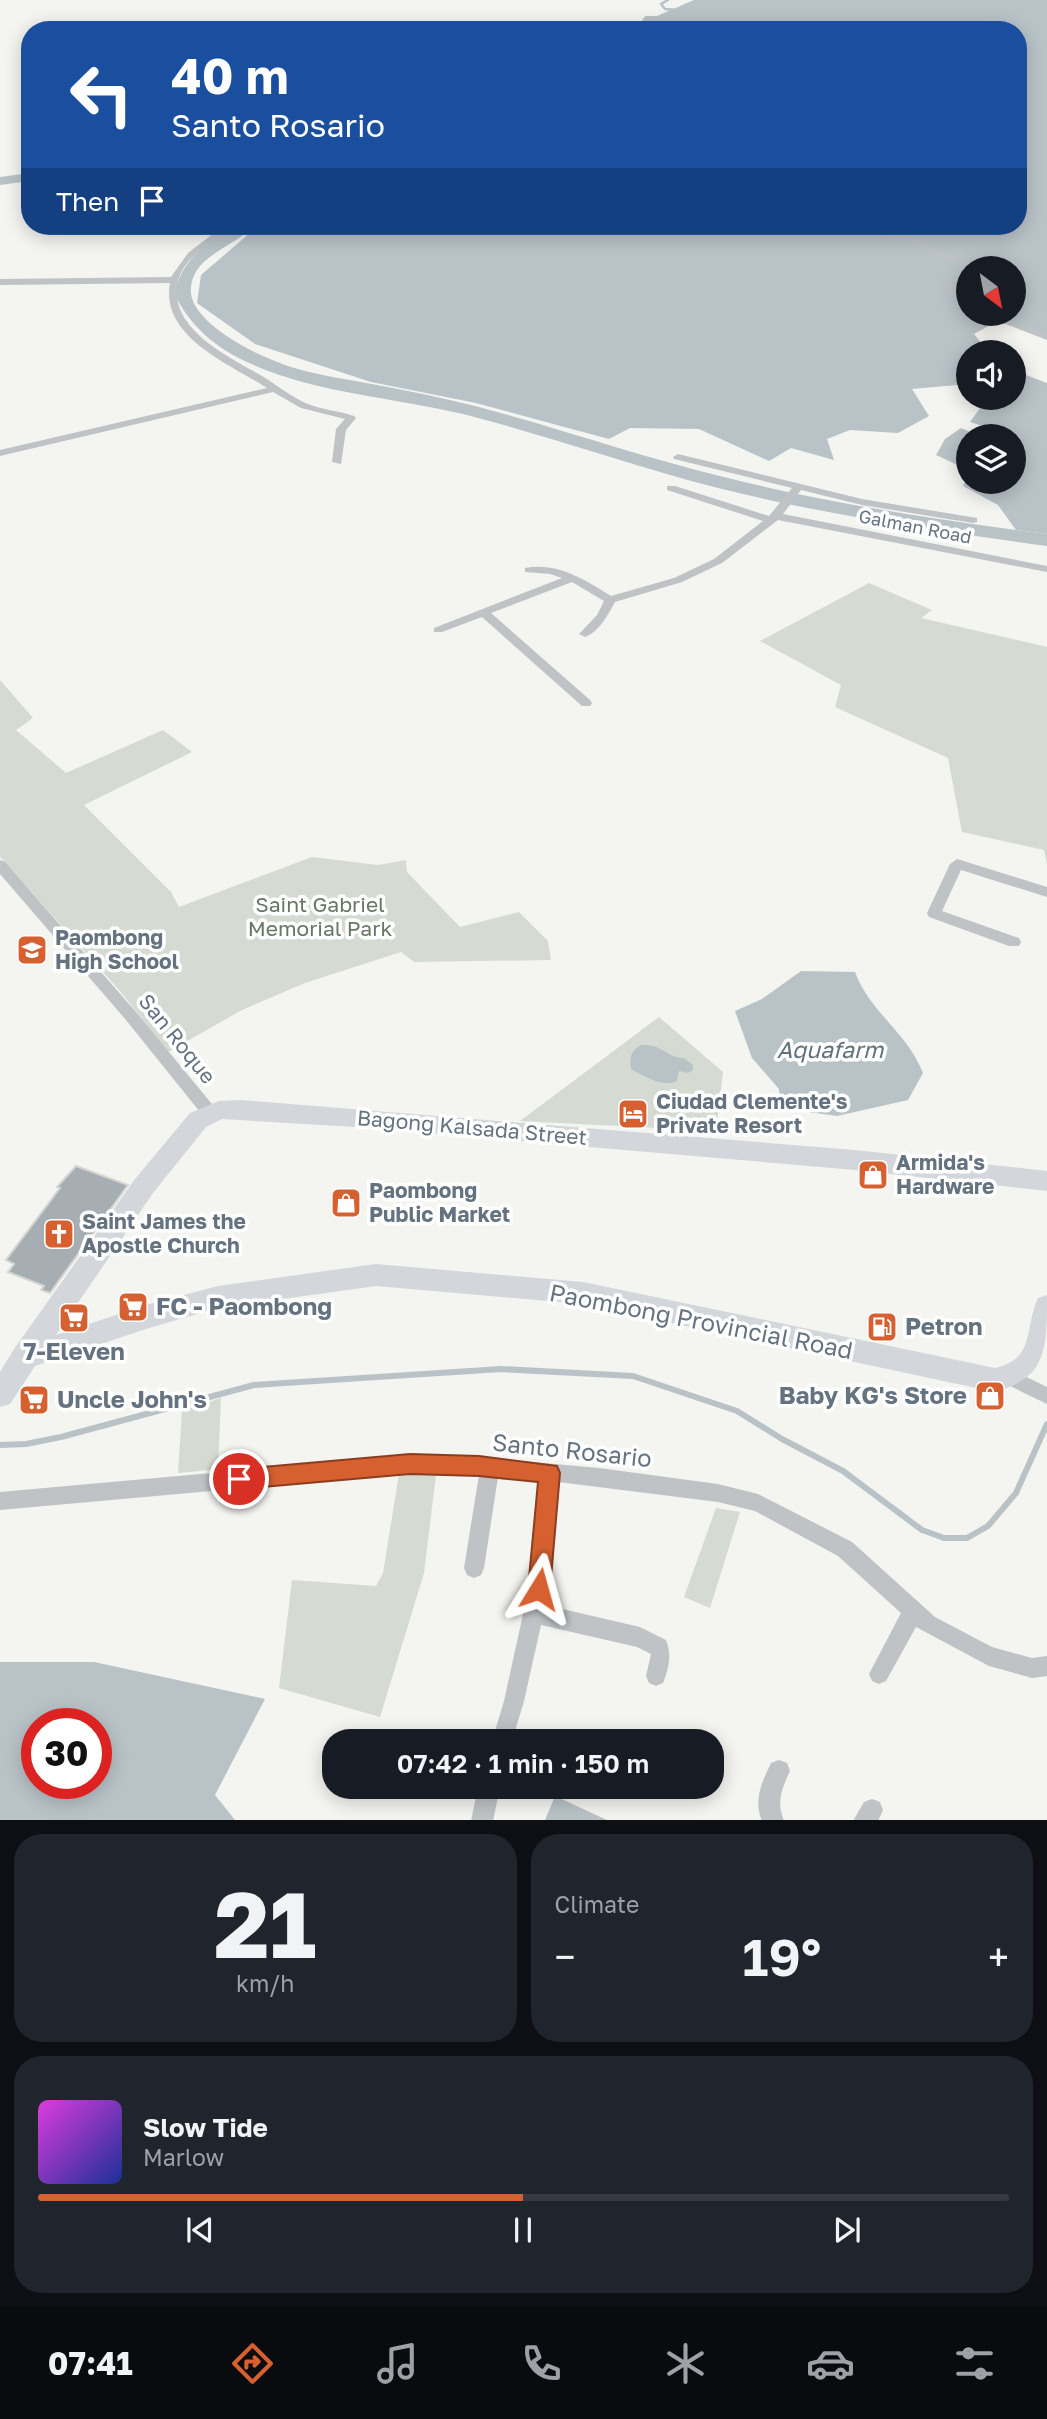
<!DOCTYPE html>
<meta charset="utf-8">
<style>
:root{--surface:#171b24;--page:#20242c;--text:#f1f3f6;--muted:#9ea1a6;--line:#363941;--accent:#d6602f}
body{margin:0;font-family:"Golos Text",sans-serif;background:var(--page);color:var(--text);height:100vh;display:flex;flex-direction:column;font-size:26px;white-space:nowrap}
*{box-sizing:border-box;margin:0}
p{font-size:23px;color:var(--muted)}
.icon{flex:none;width:38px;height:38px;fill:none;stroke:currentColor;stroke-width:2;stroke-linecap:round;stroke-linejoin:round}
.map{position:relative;height:1820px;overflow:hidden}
.drawer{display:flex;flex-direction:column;gap:14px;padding:14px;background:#0d0f14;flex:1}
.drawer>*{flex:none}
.banner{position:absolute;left:21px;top:21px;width:1006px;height:214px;border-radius:28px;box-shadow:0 4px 18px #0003;background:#1a4fa0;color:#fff;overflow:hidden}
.needle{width:46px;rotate:148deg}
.tools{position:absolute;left:956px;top:256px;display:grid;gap:14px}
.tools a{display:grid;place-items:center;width:70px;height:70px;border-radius:50%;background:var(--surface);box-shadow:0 4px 18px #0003;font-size:35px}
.speed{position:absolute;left:21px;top:1708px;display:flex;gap:14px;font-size:35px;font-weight:700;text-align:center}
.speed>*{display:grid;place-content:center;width:91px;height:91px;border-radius:50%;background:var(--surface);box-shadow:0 4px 18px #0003;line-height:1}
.speed .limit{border:10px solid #d22;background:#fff;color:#111}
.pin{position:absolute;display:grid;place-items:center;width:60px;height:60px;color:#fff;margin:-30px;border:4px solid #fff;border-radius:50%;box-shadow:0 2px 7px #0007}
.me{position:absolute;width:77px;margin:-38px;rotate:8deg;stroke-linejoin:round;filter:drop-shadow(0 0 5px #0008)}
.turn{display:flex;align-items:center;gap:24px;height:147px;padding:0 35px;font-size:32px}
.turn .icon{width:91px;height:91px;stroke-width:2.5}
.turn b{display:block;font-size:49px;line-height:60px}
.then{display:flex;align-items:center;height:66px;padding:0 35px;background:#0003;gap:14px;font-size:26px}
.big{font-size:52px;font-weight:600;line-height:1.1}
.drawer .card{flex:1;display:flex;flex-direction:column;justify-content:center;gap:10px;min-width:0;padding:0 24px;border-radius:28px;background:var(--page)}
.drawer .dial{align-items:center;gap:0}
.dial b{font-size:91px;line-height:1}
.song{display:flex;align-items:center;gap:21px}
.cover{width:84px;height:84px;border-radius:10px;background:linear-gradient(135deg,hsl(300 70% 55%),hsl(230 70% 35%))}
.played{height:7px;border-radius:4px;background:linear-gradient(90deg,var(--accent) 50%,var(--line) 50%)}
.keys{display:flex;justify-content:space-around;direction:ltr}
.heat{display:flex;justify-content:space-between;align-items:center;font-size:38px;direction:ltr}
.drawer .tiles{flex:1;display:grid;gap:14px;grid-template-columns:1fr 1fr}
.card:last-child{grid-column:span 2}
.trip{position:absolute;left:322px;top:1729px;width:402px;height:70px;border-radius:28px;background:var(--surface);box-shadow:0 4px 18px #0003;font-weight:600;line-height:70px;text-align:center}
.menu{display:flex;height:112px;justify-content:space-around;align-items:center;background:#090b0e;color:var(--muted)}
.menu .icon{width:49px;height:49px}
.menu .selected{color:var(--accent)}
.menu b{font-size:32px;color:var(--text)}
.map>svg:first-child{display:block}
.green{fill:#d5dbd2}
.water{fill:#b9c3c7;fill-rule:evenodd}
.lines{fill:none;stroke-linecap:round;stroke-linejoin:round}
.stream-far1{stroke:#b9c3c7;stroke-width:2.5}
.stream{stroke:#b9c3c7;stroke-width:6}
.river{fill:#b9c3c7;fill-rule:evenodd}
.building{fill:#a7aeb3;stroke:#d5d5d3;stroke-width:2}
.minor{fill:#bfc3c6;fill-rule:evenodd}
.secondary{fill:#d3d7db;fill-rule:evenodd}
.route{fill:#d6602f;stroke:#8b3e1f;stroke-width:2}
.labels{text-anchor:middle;stroke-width:7;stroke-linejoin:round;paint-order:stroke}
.far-street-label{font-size:18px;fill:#657280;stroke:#fff}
.park-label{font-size:21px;fill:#667764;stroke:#fff}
.poi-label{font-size:21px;font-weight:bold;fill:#657280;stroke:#fff;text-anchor:start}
.street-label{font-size:21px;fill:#657280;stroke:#fff}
.water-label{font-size:23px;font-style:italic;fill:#61737d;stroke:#fff}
.near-poi-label{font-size:24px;font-weight:bold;fill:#657280;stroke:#fff;text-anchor:start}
.near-street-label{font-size:24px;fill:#657280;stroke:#fff}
</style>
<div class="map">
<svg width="1047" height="1821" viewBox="0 0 1047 1821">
<rect width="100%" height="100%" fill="#f4f4f1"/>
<g class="green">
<polygon points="869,583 932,610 921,618 1047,647 1047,865 1044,850 962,832 948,758 835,707 841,685 760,641"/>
<polygon points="0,680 33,718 16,730 66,773 163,730 192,752 84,805 171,892 179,907 312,857 378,865 406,860 407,872 460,927 519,912 548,941 551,960 414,962 401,952 305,983 242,1010 168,1052 120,991 0,857"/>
<polygon points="659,1017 723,1072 716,1131 520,1121"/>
<polygon points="221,1398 218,1469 178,1473 182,1411"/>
<polygon points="399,1474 436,1475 424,1573 380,1717 279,1688 292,1580 376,1586 383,1573"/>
<polygon points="716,1508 740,1512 710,1608 684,1597"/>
</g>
<g class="water">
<path d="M694,0H1047V337L1001,319L974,334L989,352H968V384L912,389L929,416L898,433L850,430L827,439L834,460L791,448L769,461L699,429L630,428L609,439L476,403L371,382L255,344L197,303L201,275L258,226H1018V30H603V28L638,27L645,16H657ZM968,268H1013V313H968Z"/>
<polygon points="1013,370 1047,383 1047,534 1016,530 998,505 963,486 968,476 968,481 1013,481 1013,436 1002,436 1004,433 970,422 988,397 1013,397"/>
<polygon points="961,428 980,436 968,436 968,470 936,455 945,439"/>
<path d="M801,971L855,972C869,1011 907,1032 923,1073L908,1100L837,1116L780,1108L779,1089L752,1058L735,1011L762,999Z"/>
<path d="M641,1045C664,1044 666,1058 684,1058L693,1065V1070L688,1073L679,1071L677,1081C663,1088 644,1076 631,1069C629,1057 631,1051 641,1045Z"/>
<path d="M0,1662H94L265,1699L215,1795L235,1820H0ZM37,1724H96V1783H37Z"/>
<polygon points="555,1796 607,1820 545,1820"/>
</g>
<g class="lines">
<polyline class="stream-far1" points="668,0 661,4 665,9 677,10"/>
<polyline class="stream" points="0,1445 26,1444 61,1437 254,1385 501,1369 633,1376 737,1411 782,1439 843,1471 922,1530 944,1538 967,1538 988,1526 1016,1493 1047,1424"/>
<g class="river">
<polygon points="30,173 30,181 0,185 0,177"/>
<path d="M235,226H253C234,248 189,256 191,293C193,321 247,350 270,359C304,374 341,378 377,385C410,391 443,398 475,406C559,428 641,457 724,477C831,504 939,520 1047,534V546C937,531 826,515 718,488C632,466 549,436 463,414C392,397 313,393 247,362C216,348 190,326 175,295C180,260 206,243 235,226Z"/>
</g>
</g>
<polygon class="building" points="76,1166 128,1185 50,1293 41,1290 44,1286 8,1272 14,1264 6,1260 60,1188 57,1187"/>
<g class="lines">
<g class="minor">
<path d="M223,226H232C215,243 187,253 179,278C164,327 228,356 262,376C277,385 291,397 308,404C323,410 339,411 354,416L356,418L346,430L341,464L332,462L336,429L345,419L301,408L273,392L0,456V450L267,388C230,364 160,337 170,283L0,285V279L171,277L188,253Z"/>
<polygon points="865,226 876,226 893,233 914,235 937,249 987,268 974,268 931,253 909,239 889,237"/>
<polygon points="968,275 968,282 956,289 956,291 968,295 968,301 949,295 948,286"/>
<polygon points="1013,309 1017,312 1011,320 1047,334 1047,340 1003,323 1002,321 1007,313 1013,313"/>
<path d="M678,454L862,499L977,518V522L973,523L862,505L801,490L783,514L1047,566V572L778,520L722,563L682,582L615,602C608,615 599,632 585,637L579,634L597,615L604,601L572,582L491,613L590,700L592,703L590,706H582L482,617L442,632H434V628L562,578L550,574L525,572V568C558,562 585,580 611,596L674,578L714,559L763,521L667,490V486H675L769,516L792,488L674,459L673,457Z"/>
<polygon points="957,859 1047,887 1047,897 961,870 942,911 1019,938 1021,942 1019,946 1009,946 929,917 927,913 950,864"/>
<polygon points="0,860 5,862 136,1012 216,1109 218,1113 216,1117 210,1119 204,1117 126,1020 0,874"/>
<polygon points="1012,1370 1047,1387 1047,1404 1006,1384 1003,1378 1006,1372"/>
<path d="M410,1455L479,1457L599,1468L718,1484L758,1494L852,1542L935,1617L992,1647L1032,1658L1047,1656V1676L1032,1678L989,1666L916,1627L886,1681L879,1684L872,1681L869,1674L901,1613L838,1556L755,1511L718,1502L558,1482L552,1573L545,1605L640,1627L666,1640C672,1655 669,1668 663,1683L656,1686L649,1683L646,1676L651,1654L637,1647L541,1625L524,1701L512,1741H492L504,1701L532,1573L539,1480L498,1477L484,1568L481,1575L474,1578L467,1575L464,1568L479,1475L410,1473L0,1510V1492Z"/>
<path d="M779,1760L787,1763L790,1771C782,1789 776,1801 784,1821H762C753,1800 762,1782 771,1763Z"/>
<polygon points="478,1787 500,1787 493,1821 471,1821"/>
<polygon points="872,1799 880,1802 883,1810 878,1821 853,1821 864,1802"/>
</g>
<path class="secondary" d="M241,1100L855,1150L1047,1171V1191L855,1170L371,1128L222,1119L206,1127L153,1193L56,1335L149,1304L218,1286L376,1264L583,1282L995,1368C1036,1359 1024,1328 1038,1298L1047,1295C1047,1349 1047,1378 995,1392L583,1304L376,1286L218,1308L149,1328L35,1366L10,1404L0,1407V1372L14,1349L135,1179L190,1113L219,1101Z"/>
</g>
<polygon class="route" points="410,1454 479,1456 557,1466 560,1473 550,1589 547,1597 539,1600 531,1597 528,1589 538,1482 479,1476 410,1474 239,1489 231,1486 228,1479 231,1472 239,1469"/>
<defs>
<g id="school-square" transform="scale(1.575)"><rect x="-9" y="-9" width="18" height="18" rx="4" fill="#d6602f" stroke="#fff"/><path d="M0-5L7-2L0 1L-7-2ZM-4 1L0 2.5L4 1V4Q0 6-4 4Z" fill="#fff"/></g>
<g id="hotel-square" transform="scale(1.575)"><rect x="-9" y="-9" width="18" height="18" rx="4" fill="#d6602f" stroke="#fff"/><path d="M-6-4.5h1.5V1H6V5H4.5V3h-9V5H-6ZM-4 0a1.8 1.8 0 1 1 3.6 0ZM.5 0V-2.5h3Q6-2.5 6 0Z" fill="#fff"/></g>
<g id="shop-square" transform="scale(1.575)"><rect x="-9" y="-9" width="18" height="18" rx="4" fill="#d6602f" stroke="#fff"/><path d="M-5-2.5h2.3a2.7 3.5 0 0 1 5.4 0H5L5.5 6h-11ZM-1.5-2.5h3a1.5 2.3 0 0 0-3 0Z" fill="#fff"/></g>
<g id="church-square" transform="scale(1.575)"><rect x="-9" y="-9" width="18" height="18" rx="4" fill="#d6602f" stroke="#fff"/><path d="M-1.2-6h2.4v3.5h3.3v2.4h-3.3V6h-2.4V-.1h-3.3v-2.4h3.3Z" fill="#fff"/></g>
<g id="supermarket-square" transform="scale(1.575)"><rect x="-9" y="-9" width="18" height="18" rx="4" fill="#d6602f" stroke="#fff"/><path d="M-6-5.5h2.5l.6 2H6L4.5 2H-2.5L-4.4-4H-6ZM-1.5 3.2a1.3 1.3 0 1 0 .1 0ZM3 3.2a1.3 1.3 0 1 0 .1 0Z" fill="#fff"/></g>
<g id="fuel-square" transform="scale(1.575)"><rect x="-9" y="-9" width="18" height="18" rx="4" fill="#d6602f" stroke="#fff"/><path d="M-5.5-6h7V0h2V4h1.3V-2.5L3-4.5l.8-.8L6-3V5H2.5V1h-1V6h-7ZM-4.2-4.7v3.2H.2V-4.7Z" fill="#fff"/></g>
</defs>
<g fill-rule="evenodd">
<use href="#school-square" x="32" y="950"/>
<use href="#hotel-square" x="633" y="1114"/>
<use href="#shop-square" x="873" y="1175"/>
<use href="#shop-square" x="346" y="1203"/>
<use href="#church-square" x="59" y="1234"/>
<use href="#supermarket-square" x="133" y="1307"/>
<use href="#supermarket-square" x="74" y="1318"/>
<use href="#fuel-square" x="882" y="1327"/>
<use href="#shop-square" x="990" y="1396"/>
<use href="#supermarket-square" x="34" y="1400"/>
</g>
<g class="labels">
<g class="far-street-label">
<text transform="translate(915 527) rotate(11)" y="6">Galman Road</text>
</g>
<g class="park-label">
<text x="320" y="912">Saint Gabriel<tspan x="320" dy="24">Memorial Park</tspan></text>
</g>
<g class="poi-label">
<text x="55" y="945">Paombong<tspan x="55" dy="24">High School</tspan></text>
<text x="656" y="1109">Ciudad Clemente's<tspan x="656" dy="24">Private Resort</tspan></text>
<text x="896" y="1170">Armida's<tspan x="896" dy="24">Hardware</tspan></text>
<text x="369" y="1198">Paombong<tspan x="369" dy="24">Public Market</tspan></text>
<text x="82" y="1229">Saint James the<tspan x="82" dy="24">Apostle Church</tspan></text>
</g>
<g class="street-label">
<text transform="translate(177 1039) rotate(51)" y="7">San Roque</text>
<text transform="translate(472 1128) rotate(5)" y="7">Bagong Kalsada Street</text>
</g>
<g class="water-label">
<text x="830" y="1058">Aquafarm</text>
</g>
<g class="near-poi-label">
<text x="156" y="1315">FC - Paombong</text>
<text x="905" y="1335">Petron</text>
<text x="74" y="1360" text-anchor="middle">7-Eleven</text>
<text x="967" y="1404" text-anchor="end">Baby KG's Store</text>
<text x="57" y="1408">Uncle John's</text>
</g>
<g class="near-street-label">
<text transform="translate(701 1322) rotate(11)" y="8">Paombong Provincial Road</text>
<text transform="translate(572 1451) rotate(6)" y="8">Santo Rosario</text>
</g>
</g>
</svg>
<div class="tools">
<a><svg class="needle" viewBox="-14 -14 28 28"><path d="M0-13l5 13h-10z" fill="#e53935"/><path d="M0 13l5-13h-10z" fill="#9ea1a6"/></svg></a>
<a><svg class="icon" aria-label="sound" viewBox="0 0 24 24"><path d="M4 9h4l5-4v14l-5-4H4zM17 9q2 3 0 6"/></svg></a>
<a><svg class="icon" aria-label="layers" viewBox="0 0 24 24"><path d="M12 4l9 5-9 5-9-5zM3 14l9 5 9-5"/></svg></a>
</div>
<div class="speed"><div class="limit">30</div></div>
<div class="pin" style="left:239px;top:1479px;background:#d93025"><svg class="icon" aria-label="arrive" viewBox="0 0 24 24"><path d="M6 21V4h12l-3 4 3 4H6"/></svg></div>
<svg class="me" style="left:539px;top:1589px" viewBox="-20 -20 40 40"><path d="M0-17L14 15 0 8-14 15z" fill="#d6602f" stroke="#fff" stroke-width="4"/></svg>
<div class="trip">07:42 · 1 min · 150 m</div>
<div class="banner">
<div class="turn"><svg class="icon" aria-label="left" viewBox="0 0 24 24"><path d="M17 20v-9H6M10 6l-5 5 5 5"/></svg><div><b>40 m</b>Santo Rosario</div></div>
<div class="then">Then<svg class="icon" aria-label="arrive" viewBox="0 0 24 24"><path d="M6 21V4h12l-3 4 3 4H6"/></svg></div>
</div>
</div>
<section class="drawer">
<div class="tiles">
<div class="card dial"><b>21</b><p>km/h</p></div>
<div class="card"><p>Climate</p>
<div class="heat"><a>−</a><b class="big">19°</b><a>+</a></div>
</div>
<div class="card">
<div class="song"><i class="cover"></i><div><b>Slow Tide</b><p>Marlow</p></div></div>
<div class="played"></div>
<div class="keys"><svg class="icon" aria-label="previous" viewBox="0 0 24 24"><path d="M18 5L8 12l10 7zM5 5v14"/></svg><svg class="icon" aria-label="pause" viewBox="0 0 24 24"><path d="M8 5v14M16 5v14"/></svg><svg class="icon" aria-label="next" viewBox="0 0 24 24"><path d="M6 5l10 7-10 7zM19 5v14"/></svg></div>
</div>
</div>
</section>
<nav class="menu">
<b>07:41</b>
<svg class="icon selected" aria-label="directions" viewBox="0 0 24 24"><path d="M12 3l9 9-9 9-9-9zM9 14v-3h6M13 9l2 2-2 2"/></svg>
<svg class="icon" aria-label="music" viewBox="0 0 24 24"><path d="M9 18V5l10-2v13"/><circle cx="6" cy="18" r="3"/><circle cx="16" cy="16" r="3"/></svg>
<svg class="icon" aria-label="phone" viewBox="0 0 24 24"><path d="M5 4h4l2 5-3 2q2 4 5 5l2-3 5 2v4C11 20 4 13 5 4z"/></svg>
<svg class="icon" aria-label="climate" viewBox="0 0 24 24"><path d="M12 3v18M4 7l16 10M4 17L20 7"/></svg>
<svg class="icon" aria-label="car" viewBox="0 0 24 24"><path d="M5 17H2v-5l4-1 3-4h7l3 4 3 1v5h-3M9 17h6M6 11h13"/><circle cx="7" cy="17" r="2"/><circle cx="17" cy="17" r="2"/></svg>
<svg class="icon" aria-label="filters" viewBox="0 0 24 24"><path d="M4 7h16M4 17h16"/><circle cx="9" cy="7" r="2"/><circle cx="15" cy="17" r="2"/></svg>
</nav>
